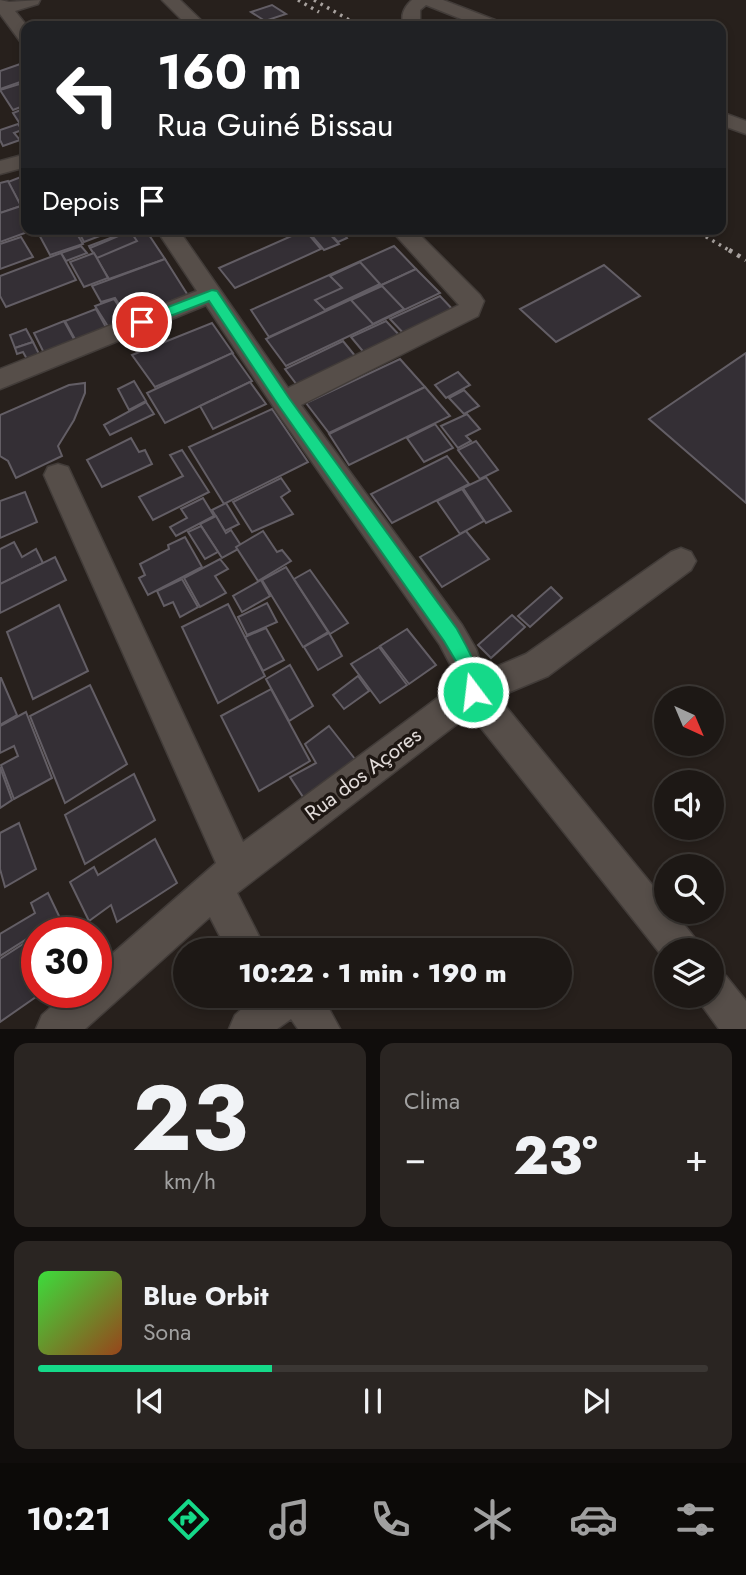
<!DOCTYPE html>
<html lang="pt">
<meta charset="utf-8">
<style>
:root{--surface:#1d1815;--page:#2a2522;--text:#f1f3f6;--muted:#a0a0a0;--line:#3b3734;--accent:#15d989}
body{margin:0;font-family:Jost,sans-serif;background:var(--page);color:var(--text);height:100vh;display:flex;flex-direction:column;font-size:26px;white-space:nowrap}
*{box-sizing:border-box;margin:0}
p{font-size:23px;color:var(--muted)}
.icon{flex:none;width:38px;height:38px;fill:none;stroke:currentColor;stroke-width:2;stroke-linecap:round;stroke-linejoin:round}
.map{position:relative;height:1029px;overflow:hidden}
.sheet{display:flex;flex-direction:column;gap:14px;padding:14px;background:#100d0c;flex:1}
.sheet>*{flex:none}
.guide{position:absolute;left:21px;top:21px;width:705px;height:214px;border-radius:14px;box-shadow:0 4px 10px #0003,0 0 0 2px var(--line);background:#202124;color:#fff;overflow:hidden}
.needle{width:46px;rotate:136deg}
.fabs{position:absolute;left:654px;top:686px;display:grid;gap:14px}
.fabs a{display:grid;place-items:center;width:70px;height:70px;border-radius:50%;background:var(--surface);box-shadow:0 4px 10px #0003,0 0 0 2px var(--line);font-size:35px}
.speed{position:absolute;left:21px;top:917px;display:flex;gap:14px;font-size:35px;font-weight:700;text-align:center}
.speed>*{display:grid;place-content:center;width:91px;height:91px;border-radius:50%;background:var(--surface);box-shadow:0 4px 10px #0003,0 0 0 2px var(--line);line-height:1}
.speed .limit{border:10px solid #d22;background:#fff;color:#111}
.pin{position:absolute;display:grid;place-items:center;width:60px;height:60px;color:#fff;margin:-30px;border:4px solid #fff;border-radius:50%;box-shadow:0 2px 7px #0007}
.me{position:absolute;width:77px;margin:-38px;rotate:345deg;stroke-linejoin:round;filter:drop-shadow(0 0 5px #0008)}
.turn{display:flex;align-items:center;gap:24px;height:147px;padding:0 21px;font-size:32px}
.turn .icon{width:91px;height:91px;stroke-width:2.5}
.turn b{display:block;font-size:49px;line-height:60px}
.then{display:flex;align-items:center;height:66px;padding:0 21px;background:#0003;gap:14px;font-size:26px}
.big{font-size:52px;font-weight:800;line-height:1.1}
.sheet .card{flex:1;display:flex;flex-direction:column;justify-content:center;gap:10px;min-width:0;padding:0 24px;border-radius:14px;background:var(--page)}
.sheet .dial{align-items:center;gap:0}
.dial b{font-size:91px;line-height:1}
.song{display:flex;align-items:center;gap:21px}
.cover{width:84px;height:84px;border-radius:10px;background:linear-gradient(135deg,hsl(120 70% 55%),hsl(20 70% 35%))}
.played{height:7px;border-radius:4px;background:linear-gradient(90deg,var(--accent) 35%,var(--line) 35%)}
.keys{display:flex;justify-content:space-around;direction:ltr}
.heat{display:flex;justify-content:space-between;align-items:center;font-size:38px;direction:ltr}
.sheet .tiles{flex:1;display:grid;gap:14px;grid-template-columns:1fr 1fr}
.card:last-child{grid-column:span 2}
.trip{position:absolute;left:173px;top:938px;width:399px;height:70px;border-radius:35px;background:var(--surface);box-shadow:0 4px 10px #0003,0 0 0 2px var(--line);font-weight:800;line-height:70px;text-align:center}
.dock{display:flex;height:112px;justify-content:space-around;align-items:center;background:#0c0a08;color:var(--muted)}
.dock .icon{width:49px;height:49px}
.dock .active{color:var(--accent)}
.dock b{font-size:32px;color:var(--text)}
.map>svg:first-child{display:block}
.building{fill:#342f35;stroke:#635e65;stroke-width:2}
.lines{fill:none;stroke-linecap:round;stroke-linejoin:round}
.minor-casing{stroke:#423c39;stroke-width:3}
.minor{fill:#564e49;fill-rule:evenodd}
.rail-far1{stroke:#a8a29f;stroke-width:3.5;stroke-dasharray:2.5 5;stroke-linecap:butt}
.rail{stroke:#a8a29f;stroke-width:4.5;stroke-dasharray:3.5 6;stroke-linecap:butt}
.route{fill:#15d989;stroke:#0e8d59;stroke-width:2}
.labels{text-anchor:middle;stroke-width:7;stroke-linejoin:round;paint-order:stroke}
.street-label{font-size:21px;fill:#e1dbd9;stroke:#1e1713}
</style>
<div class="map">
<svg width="746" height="1029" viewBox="0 0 746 1029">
<rect width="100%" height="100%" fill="#27201c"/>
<g class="building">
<polygon points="272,5 286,14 265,21 251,12"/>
<polygon points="26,62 26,80 0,89 0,71"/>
<polygon points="26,82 26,105 13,110 0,90"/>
<polygon points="26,108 26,126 22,127 13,113"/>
<polygon points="18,124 22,130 14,133 20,140 3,146 0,140 0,130"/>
<polygon points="26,175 26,215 8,182"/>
<polygon points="8,181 21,206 0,213 0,183"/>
<polygon points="21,206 26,216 26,229 33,230 0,242 0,213"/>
<polygon points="36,229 74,229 83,244 50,255"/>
<polygon points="77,229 118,229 84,242"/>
<polygon points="134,229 145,229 165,259 109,279 89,246"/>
<polygon points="306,229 325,229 339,244 324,250"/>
<polygon points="326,229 340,229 347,238 338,242"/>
<polygon points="305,230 321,249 235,288 219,268"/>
<polygon points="130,231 137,241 97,258 90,248"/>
<polygon points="21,237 33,257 0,269 0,244"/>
<polygon points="81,246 87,253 66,261 61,253"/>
<polygon points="394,246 416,269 269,337 251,310"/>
<polygon points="61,253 76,280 6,307 0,296 0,276"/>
<polygon points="94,253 108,278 84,287 70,262"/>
<polygon points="165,259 189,297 129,320 115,298 101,302 92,286"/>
<polygon points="360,262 380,284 325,310 315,300 342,288 330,276"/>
<polygon points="604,265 640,296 556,342 520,309"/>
<polygon points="416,269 440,293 286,366 266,339"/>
<polygon points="382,286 404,309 373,324 351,300"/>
<polygon points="440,296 455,312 406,336 390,319"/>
<polygon points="114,299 128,320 109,328 95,306"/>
<polygon points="96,309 107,329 76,341 65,321"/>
<polygon points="64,321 75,341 44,353 34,333"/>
<polygon points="386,321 402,338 366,355 351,337"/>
<polygon points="212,323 233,353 155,387 132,355"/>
<polygon points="26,329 33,342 15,348 10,335"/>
<polygon points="343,341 356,357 297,385 285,369"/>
<polygon points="33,342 40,356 28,361 23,352 17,354 15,348"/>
<polygon points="232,353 252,381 165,423 147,393"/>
<polygon points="746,353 746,503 649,419"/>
<polygon points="400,359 425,387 329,433 306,403"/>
<polygon points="458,372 470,385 446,398 435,385"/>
<polygon points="134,381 146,401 129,410 118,389"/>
<polygon points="250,382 266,404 213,429 200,406"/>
<polygon points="85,383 85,393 74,420 58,446 62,456 16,478 8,461 0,456 0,415 69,385"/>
<polygon points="425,387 450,416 349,465 329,434"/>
<polygon points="464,390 479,406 464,414 449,398"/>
<polygon points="146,402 154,414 110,435 104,425"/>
<polygon points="272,409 308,462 224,504 189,447"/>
<polygon points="467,414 480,429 466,436 471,441 458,448 441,426"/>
<polygon points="435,424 453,448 424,462 407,438"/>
<polygon points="131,438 139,452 145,450 152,464 102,487 87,460"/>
<polygon points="476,441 498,470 480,479 458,450"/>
<polygon points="182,450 209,492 153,520 139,497 183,476 170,455"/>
<polygon points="447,456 469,484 392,523 371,494"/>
<polygon points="486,477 511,511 486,523 463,488"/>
<polygon points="281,478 290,491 281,497 293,514 252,532 233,502"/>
<polygon points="462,489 484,521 460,534 437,501"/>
<polygon points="25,492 37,522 0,538 0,501"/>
<polygon points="203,498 214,516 176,536 170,527 187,518 181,509"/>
<polygon points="226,503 239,524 225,531 212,510"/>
<polygon points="216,516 226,533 231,530 242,547 222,558 200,524"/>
<polygon points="201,526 218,552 205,559 188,532"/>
<polygon points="263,531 277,552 282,550 291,561 258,581 236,547"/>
<polygon points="466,531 489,559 442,587 420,557"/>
<polygon points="185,537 202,567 148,595 139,578 145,575 140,564 169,549 168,545"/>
<polygon points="14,542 22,557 36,549 43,563 0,584 0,549"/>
<polygon points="55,557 66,580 0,613 0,584"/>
<polygon points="220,559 228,569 215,576 226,593 200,607 184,578"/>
<polygon points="286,567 328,632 303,647 262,580"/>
<polygon points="310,570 348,623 330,634 294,579"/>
<polygon points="182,579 198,607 180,617 173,602 164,606 157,591"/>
<polygon points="261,580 270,596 242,612 233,596"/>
<polygon points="551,587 562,598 530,627 518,616"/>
<polygon points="267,603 277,622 247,635 238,617"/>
<polygon points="228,604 265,676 218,703 182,627"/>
<polygon points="59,605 88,671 33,699 7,632"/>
<polygon points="512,615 525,627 491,658 478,645"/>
<polygon points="266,628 284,660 263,671 245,637"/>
<polygon points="407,629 436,665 409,684 380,646"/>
<polygon points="329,633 342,656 318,670 304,647"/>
<polygon points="379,647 407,685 380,703 351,664"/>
<polygon points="290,665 313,706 289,721 266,679"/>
<polygon points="358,676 369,691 344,709 333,695"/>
<polygon points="1,678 17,715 0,725 0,678"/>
<polygon points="90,685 127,764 65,803 30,716"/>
<polygon points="271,689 310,761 259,791 221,716"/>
<polygon points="26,712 52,778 14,799 1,765 18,756 14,746 0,753 0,726"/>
<polygon points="329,726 355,759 305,800 290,777 316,763 305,744"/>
<polygon points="0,767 12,800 0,808"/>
<polygon points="134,774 155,820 85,864 65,815"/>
<polygon points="19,823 36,869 5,887 0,869 0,833"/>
<polygon points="155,839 177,883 117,922 111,905 89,921 70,882 94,867 98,875"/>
<polygon points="48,893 60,918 0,956 0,934 35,913 31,903"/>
<polygon points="37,935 37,992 43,992 0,1022 0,959"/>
</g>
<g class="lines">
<g class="minor-casing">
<g id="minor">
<polygon points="0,0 9,2 40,0 38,4 15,11 27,26 26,42 20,41 0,14"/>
<polygon points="162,0 180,0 207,26 188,26"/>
<path d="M412,0H443L500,22L503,26H479L426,5L420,10V22L422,26H405C399,17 404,7 412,0Z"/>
<polygon points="721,112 746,121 746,134 721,125"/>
<polygon points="26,154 26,167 0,174 0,161"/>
<polygon points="156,229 178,229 288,388 459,305 390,229 414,229 480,295 484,301 478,316 301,405 462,625 476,649 484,672 526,654 671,552 681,548 691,552 696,561 691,570 548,676 498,697 667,903 667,912 674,912 694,937 700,950 667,950 667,962 470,714 237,893 266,950 227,950 210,917 85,1029 36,1029 42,1015 68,992 96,992 96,968 216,863 44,475 48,467 58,464 68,467 243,842 455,685 450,664 440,645 275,409 206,305 0,389 0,369 197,291"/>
<polygon points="712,971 726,976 746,1001 746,1029 719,1029 695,996 712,996"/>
<polygon points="256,996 322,996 340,1029 298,1029 291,1019 277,1029 229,1029 235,1015"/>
</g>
</g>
<use href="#minor" class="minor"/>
<g class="rail-far1">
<polyline points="298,0 319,12"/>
<polyline points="314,0 360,26"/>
<polyline points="693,229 732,252"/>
</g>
<polyline class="rail" points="729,250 746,260"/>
</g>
<path class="route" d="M212,290L217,291L289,398L457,629C466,646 487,680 479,698L473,701L466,698L457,663L444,641L279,406L209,301L142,327L136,322L137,319Z"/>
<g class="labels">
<g class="street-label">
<text transform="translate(363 774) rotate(-37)" y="7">Rua dos Açores</text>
</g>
</g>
</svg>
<div class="fabs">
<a><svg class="needle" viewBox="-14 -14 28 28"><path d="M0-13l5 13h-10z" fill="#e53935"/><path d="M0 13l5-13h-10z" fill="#a0a0a0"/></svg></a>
<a><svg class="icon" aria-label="sound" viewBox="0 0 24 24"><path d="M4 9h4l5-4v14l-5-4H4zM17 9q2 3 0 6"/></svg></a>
<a><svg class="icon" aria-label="search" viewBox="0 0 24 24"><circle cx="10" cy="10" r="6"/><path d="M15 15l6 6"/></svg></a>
<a><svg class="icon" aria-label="layers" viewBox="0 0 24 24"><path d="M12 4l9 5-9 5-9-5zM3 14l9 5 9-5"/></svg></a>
</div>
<div class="speed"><div class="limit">30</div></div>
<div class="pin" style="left:142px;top:322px;background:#d93025"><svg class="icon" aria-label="arrive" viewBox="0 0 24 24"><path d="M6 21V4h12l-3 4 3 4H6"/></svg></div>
<svg class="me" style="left:473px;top:692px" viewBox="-20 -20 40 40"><circle r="17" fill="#15d989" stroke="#fff" stroke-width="3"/><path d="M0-11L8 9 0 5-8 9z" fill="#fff"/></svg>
<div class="trip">10:22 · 1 min · 190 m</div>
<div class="guide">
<div class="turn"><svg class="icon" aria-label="left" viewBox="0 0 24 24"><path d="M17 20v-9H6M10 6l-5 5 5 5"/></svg><div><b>160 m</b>Rua Guiné Bissau</div></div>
<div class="then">Depois<svg class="icon" aria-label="arrive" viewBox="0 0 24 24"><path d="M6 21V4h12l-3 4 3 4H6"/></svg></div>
</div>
</div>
<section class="sheet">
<div class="tiles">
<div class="card dial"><b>23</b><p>km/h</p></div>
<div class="card"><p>Clima</p>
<div class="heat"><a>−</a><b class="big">23°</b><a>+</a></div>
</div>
<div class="card">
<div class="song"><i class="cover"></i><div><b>Blue Orbit</b><p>Sona</p></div></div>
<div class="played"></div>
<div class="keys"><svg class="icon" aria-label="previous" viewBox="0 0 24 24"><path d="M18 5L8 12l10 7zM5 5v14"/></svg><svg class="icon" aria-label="pause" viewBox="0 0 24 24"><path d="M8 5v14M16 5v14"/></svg><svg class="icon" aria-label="next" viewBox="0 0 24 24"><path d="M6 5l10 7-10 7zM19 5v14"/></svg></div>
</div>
</div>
</section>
<nav class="dock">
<b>10:21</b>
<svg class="icon active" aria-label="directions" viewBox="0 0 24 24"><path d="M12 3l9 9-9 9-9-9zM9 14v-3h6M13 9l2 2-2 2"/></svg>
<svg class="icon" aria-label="music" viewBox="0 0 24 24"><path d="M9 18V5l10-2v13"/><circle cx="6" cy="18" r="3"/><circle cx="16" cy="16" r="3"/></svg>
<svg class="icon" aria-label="phone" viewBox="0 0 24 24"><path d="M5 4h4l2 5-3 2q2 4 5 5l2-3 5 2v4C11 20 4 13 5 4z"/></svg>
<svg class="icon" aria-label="climate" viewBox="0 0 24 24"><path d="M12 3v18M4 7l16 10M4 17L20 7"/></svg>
<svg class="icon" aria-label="car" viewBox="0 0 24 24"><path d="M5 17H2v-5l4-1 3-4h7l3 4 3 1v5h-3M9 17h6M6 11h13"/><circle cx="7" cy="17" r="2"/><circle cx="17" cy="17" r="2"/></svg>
<svg class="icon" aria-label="filters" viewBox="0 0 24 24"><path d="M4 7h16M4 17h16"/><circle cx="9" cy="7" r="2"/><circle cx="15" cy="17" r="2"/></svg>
</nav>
